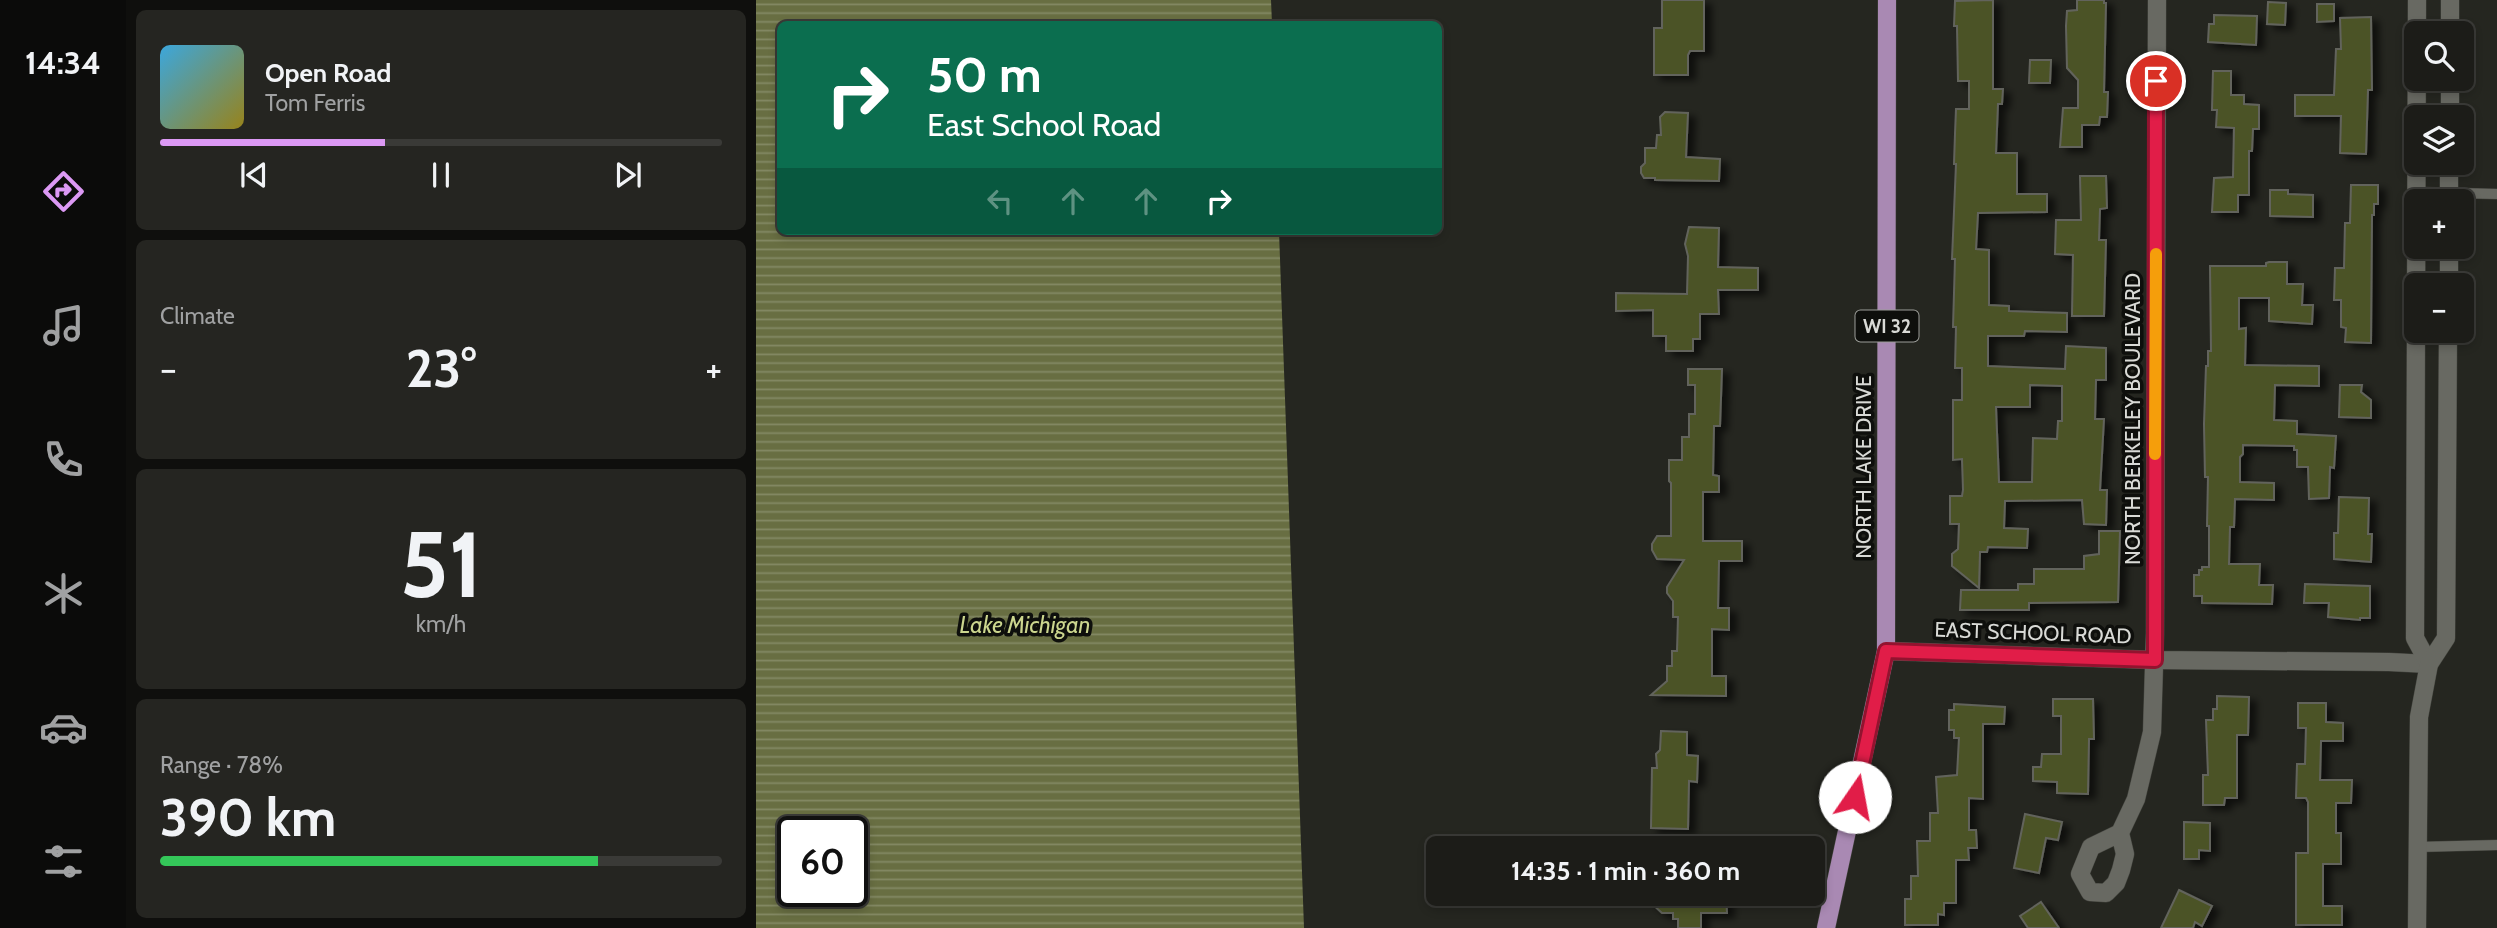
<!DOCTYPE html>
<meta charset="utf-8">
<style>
:root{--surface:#1c1c18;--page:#252521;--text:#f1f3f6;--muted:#a0a1a2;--line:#3a3a37;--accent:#dc99f4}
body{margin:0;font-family:Cabin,sans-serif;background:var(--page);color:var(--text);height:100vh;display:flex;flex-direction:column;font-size:26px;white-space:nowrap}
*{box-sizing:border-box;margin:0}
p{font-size:23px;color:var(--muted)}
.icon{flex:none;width:38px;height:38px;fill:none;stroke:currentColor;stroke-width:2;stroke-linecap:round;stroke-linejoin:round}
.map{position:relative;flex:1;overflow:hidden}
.drawer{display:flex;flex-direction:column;gap:10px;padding:10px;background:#0f0f0d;width:630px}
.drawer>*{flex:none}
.banner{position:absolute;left:21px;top:21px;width:665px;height:214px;border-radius:10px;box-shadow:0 4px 10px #0003,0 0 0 2px var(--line);background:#0b6e4f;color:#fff;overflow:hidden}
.fabs{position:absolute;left:1648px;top:21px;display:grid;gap:14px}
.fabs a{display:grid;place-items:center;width:70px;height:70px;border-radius:10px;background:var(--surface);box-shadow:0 4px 10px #0003,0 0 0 2px var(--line);font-size:35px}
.speed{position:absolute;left:21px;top:816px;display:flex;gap:14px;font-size:35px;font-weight:700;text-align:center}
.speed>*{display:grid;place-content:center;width:91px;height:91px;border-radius:50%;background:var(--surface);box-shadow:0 4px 10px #0003,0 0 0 2px var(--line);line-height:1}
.speed .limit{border:4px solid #111;border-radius:10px;background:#fff;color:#111}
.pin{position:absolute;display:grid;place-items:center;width:60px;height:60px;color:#fff;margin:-30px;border:4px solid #fff;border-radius:50%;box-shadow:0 2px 7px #0007}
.me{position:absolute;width:77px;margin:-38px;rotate:12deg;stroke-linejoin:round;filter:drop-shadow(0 0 5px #0008)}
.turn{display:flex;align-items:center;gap:24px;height:147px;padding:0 35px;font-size:32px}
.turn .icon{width:91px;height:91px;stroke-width:2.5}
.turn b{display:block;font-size:49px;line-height:60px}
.lanes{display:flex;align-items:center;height:66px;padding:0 35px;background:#0003;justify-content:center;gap:35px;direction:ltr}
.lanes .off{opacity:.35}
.big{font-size:52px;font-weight:800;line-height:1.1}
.drawer .widget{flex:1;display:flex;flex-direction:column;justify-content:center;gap:10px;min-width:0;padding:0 24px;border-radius:10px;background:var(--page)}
.drawer .dial{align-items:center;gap:0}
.dial b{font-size:91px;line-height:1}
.song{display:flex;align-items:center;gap:21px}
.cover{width:84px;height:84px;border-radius:10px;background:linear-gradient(135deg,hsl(200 70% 55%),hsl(50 70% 35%))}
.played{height:7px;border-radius:4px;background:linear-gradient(90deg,var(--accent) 40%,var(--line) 40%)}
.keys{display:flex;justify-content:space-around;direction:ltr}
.heat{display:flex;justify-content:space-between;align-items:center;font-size:38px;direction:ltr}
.charge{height:10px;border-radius:5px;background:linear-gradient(90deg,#34c759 78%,var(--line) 0)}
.trip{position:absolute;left:670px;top:836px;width:399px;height:70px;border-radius:10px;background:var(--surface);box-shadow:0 4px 10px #0003,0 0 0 2px var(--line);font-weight:800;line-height:70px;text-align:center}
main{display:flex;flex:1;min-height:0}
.dock{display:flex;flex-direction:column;width:126px;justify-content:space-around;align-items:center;background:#0b0b0a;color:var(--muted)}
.dock .icon{width:49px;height:49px}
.dock .active{color:var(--accent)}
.dock b{font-size:32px;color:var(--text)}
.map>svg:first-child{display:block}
.water{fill:url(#water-rules);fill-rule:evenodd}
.building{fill:#4c5226;stroke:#62645c;stroke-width:2;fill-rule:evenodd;filter:url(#shadow)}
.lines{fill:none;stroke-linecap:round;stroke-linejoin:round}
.lane-casing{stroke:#43443e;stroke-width:11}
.street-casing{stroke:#43443e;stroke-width:19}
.secondary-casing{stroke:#43443e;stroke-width:19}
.primary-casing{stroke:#43443e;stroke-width:19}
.lane{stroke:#686962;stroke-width:10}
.street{stroke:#686962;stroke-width:18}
.secondary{stroke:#686962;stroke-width:18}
.primary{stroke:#a989b3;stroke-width:18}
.route-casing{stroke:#92132f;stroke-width:18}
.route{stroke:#e11d48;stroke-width:12}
.slow{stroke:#f59e0b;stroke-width:12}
.labels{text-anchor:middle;stroke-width:7;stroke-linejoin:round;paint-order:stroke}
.shield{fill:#0e0f0c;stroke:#9c9d99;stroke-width:2}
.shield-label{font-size:19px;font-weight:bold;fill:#d9dad6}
.street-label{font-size:21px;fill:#d9dad6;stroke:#0e0f0c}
.water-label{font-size:23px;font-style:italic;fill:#ccd68e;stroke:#0e0f0c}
</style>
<main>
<nav class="dock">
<b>14:34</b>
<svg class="icon active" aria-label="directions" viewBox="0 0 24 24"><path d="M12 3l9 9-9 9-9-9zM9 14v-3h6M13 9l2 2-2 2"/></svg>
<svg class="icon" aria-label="music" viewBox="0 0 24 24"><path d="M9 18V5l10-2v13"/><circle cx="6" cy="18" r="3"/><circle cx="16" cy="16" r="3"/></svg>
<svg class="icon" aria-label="phone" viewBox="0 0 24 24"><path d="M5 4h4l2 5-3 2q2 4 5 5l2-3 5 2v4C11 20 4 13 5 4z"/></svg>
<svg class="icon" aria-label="climate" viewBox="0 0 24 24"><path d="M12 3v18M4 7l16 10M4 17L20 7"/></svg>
<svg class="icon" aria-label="car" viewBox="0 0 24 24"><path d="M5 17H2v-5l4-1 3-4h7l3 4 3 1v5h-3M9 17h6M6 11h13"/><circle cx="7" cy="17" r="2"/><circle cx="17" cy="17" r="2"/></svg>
<svg class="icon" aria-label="filters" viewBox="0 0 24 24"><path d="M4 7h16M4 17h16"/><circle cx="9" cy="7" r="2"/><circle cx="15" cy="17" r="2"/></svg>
</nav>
<section class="drawer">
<div class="widget">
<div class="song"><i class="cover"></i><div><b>Open Road</b><p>Tom Ferris</p></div></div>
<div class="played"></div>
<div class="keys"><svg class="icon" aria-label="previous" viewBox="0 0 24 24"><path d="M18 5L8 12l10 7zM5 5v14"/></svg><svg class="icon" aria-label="pause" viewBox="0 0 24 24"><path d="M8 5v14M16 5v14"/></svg><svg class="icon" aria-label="next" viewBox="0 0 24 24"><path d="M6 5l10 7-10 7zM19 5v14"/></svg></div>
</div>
<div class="widget"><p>Climate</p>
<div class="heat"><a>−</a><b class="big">23°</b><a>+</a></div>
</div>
<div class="widget dial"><b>51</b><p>km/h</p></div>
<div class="widget"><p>Range · 78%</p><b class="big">390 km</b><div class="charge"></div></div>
</section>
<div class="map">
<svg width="1741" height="928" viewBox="0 0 1741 928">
<defs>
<pattern id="water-rules" width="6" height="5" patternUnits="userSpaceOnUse" patternTransform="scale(1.75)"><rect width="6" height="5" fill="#686e42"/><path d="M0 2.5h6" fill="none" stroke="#848965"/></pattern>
<filter id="shadow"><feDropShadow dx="7" dy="4.5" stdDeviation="3.5" flood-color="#0009"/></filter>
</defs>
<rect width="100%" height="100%" fill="#252620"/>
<path class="water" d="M0,0H515L516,24H24V231H523L548,928H0ZM37,831H96V891H37Z"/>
<g class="building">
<polygon points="906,0 948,0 948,51 934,51 932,55 932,75 898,75 898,28 906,28"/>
<path d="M1237,0V89H1247L1246,104H1242L1240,153H1261V194H1291V212L1222,213L1220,249L1233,250V305L1253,306V311L1311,313V332L1269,331L1268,336H1232V366L1309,369L1310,346L1350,348V380H1340L1339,419H1348L1344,490H1351L1350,525L1328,524L1326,500L1249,501L1248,528L1272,529L1271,548L1232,547L1231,552H1224L1223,588L1196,566V554L1202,549L1203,524H1194V496H1206L1207,490L1206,459L1197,460V400H1206V368H1199L1200,327H1197L1199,259H1196L1200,164H1198L1199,134L1200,109H1213V81H1202L1201,26H1198L1199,1ZM1274,385L1306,386V421H1302L1301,439L1277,438L1276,482H1243L1240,407H1274Z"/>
<polygon points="1321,0 1348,0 1348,3 1350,3 1348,92 1352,92 1351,117 1344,117 1343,125 1326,125 1326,147 1304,147 1307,108 1322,108 1322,80 1311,68 1310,26 1311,11 1321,10"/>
<polygon points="1512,2 1530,3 1529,25 1511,24"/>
<polygon points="1561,4 1578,4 1578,21 1561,22"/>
<polygon points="1458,15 1501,16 1500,45 1452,42 1453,24 1458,24"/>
<polygon points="1615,17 1616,90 1612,90 1610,154 1584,153 1585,116 1539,116 1539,95 1578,95 1580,49 1585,49 1584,18"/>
<polygon points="1274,60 1295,60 1294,83 1273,83"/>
<polygon points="1457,71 1475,71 1475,95 1488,95 1488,104 1503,105 1503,129 1497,129 1496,151 1493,151 1493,195 1482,195 1482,212 1456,212 1458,178 1477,177 1478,128 1460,127 1461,110 1456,110"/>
<polygon points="909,112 932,113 930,157 964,159 963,181 899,180 899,178 888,178 885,173 885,167 889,163 889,148 900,148 901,135 905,135 904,117"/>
<polygon points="1324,176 1350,176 1351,208 1344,209 1343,240 1350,240 1348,316 1316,316 1317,255 1299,254 1300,220 1325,220"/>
<polygon points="1595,185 1622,185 1622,204 1618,204 1618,215 1616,215 1615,343 1589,342 1590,328 1585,327 1585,300 1578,300 1579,268 1588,268 1589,223 1594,223"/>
<polygon points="1514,190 1532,190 1532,194 1557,195 1557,217 1514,216"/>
<polygon points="933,227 963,228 962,267 1002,268 1002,290 962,290 963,314 944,314 944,339 937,339 937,351 910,351 910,336 897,336 897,310 860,311 860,293 931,294 932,256 929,244"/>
<polygon points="1513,262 1531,262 1531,284 1547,284 1546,305 1557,305 1556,324 1513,321 1513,298 1483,298 1483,329 1490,328 1489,365 1563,366 1563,386 1519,385 1518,420 1541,421 1541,434 1580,436 1578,468 1574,467 1573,498 1553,499 1552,467 1541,467 1541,450 1538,450 1538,446 1487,445 1487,454 1484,457 1484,482 1518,483 1518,500 1479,499 1478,527 1474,527 1473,564 1504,564 1503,585 1517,585 1516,604 1446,603 1446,596 1438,596 1438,575 1443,575 1443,570 1446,570 1446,567 1453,567 1453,526 1451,526 1452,477 1449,477 1448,424 1450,366 1452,366 1452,351 1455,351 1454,266 1510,266 1510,263"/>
<polygon points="932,369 966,369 964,426 958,426 957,475 963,476 963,492 947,492 947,541 986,541 986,561 963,561 962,608 973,608 973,630 956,629 956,676 970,676 970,696 895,695 911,681 911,666 916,666 916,651 921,651 922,617 917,617 917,601 911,593 911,587 928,560 901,559 896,550 896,544 901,536 915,536 915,483 913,481 913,460 926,460 926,437 933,437 933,414 939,414 939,385 932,385"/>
<polygon points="1584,385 1606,385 1605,392 1615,400 1615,418 1583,417"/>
<polygon points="1583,497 1613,498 1612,534 1616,534 1615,562 1578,559 1578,533 1582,533"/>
<polygon points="1343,531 1364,531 1362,602 1273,603 1273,610 1204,610 1205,590 1262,590 1262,584 1278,584 1278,569 1328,569 1328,556 1343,554"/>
<polygon points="1549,584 1614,586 1614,618 1604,618 1604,620 1572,617 1573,603 1548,603"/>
<polygon points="1461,696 1493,697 1492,735 1481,735 1481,798 1469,798 1468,805 1447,805 1447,775 1452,775 1450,720 1457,720 1457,709 1461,709"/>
<polygon points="1297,699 1337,699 1338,739 1333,739 1332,794 1301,793 1301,782 1277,781 1277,767 1285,767 1286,754 1305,754 1305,716 1297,716"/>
<polygon points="1542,703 1570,703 1570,722 1587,723 1587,741 1565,741 1564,780 1596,780 1595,803 1580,803 1580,833 1585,833 1585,864 1567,864 1567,906 1586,906 1586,925 1540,925 1540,853 1552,853 1552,802 1550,798 1540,798 1541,764 1549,764 1550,728 1542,728"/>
<polygon points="1198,704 1249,707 1248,724 1227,724 1227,799 1213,798 1213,830 1220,830 1221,848 1212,848 1213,860 1200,860 1200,903 1188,903 1188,915 1182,914 1182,925 1149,925 1149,899 1155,899 1155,876 1162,876 1161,841 1174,841 1174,813 1182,813 1180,777 1201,775 1203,738 1198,738 1198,730 1193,730 1193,710 1198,710"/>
<polygon points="905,731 931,732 931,755 942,756 941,782 933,781 932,829 895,828 896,768 901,768 900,754 904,750"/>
<polygon points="1269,814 1306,822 1302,840 1290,838 1283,873 1258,868"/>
<polygon points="1428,822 1454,823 1454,851 1443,850 1443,859 1428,859"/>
<polygon points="1423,890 1456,906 1446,926 1439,922 1437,928 1405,928"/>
<polygon points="903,894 970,894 971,913 945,913 945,928 922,928 922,919 917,919 917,913 906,913 895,903"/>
<polygon points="1285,902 1303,928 1272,928 1264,916"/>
</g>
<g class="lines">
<g class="lane-casing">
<g id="lane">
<polyline points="1660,192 1741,194"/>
<polyline points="1661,847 1741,845"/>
</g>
</g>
<g class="street-casing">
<g id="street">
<polyline points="1130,651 1399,660 1633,662 1673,664"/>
<polyline points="1364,833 1335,847 1324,874 1334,892 1350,893 1360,883 1365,870 1369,854 1364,833 1380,799 1396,732 1399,633 1401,0"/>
</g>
</g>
<g class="secondary-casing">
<g id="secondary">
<polyline points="1661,0 1659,638 1673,664"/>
<polyline points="1694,33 1694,0"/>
<polyline points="1694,117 1694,79"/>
<polyline points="1693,201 1693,163"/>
<polyline points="1693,285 1693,247"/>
<polyline points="1661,928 1663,717 1673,664 1690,638 1692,331"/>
</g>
</g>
<g class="primary-casing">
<polyline id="primary" points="1070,928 1130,651 1131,0"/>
</g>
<use href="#lane" class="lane"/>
<use href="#street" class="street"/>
<use href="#secondary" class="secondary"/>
<use href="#primary" class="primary"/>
</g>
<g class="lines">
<g class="route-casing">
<polyline id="route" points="1099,797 1130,651 1399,660 1400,81"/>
</g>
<use href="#route" class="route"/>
<polyline class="slow" points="1399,454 1400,254"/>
</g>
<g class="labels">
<rect class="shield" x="1099.5" y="310.5" width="63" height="31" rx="5"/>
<g class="shield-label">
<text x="1131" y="333">WI 32</text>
</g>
<g class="street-label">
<text transform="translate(1377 419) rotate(-90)" y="7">NORTH BERKELEY BOULEVARD</text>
<text transform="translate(1108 467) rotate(-90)" y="7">NORTH LAKE DRIVE</text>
<text transform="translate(1277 633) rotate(2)" y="7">EAST SCHOOL ROAD</text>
</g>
<g class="water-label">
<text x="269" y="633">Lake Michigan</text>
</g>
</g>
</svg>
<div class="fabs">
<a><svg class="icon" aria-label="search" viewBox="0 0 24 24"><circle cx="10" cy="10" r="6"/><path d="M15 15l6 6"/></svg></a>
<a><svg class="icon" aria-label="layers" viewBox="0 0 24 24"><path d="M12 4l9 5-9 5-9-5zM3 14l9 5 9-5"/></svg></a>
<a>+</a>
<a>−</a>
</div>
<div class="speed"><div class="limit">60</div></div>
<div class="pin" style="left:1400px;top:81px;background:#d93025"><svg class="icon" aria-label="arrive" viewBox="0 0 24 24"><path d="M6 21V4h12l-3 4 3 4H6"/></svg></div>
<svg class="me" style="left:1099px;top:797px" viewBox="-20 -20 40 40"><circle r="19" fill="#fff"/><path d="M0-13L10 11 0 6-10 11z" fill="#e11d48"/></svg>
<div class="trip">14:35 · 1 min · 360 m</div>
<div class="banner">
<div class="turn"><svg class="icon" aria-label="right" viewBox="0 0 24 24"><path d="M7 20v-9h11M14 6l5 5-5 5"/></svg><div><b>50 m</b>East School Road</div></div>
<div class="lanes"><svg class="icon off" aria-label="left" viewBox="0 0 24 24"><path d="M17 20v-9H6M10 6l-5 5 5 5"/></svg><svg class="icon off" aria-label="ahead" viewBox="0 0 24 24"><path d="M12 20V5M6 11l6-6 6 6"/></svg><svg class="icon off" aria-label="ahead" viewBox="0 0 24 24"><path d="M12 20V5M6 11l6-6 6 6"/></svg><svg class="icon" aria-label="right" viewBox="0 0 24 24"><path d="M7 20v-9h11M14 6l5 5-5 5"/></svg></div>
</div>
</div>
</main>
